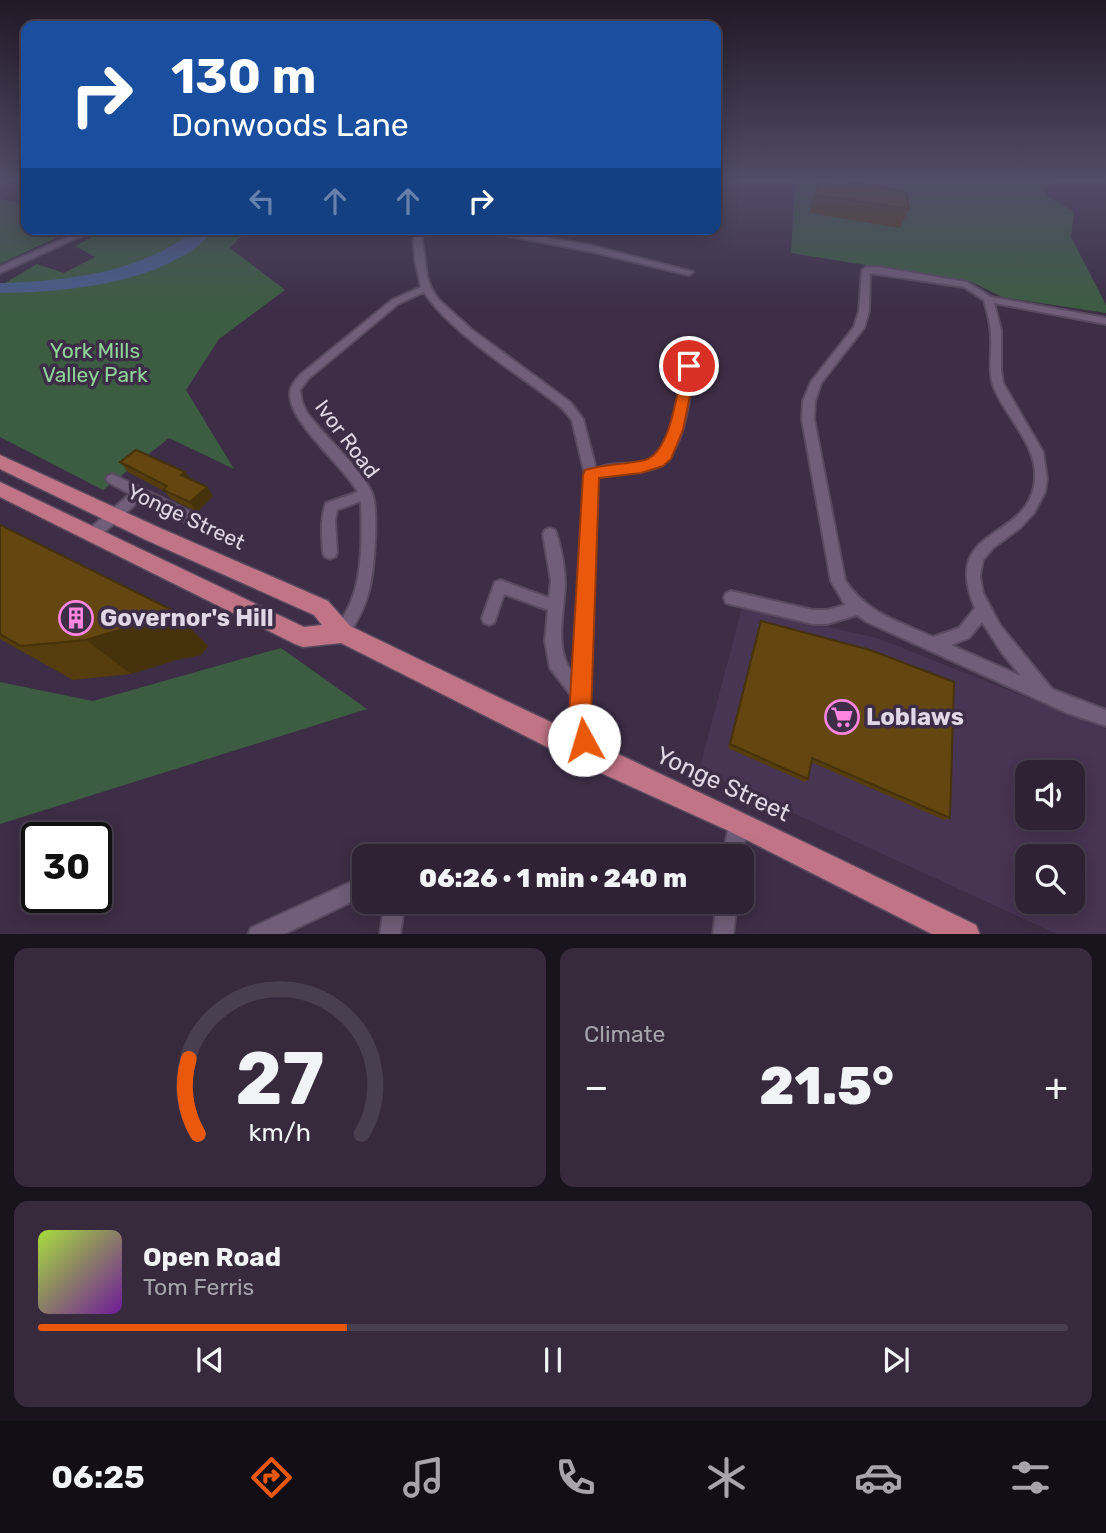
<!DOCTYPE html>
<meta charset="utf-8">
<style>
:root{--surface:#2e2234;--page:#362a3c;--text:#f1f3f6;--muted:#a7a4ac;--line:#493f4f;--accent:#ea580c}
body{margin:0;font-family:Rubik,sans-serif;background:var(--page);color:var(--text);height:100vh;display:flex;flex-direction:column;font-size:26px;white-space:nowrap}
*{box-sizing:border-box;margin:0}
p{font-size:23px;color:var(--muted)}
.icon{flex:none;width:38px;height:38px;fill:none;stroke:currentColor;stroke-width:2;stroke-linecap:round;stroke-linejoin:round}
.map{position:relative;height:934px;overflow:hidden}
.panel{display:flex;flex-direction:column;gap:14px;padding:14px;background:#19131d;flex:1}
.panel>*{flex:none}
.banner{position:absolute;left:21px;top:21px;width:700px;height:214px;border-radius:14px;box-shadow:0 4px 18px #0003,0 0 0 2px var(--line);background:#1a4fa0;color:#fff;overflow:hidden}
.controls{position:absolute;left:1015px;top:760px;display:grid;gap:14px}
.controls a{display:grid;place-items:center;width:70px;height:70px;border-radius:14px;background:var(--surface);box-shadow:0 4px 18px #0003,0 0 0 2px var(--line);font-size:35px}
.speed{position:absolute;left:21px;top:822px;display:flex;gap:14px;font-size:35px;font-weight:700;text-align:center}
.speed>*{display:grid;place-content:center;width:91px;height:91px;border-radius:50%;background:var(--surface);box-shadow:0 4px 18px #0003,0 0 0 2px var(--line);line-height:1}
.speed .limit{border:4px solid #111;border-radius:10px;background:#fff;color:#111}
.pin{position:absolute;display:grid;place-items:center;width:60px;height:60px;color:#fff;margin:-30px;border:4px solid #fff;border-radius:50%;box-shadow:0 2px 7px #0007}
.me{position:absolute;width:77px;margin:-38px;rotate:354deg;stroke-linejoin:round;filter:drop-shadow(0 0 5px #0008)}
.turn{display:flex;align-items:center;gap:24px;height:147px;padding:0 35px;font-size:32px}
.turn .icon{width:91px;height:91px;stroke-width:2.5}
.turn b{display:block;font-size:49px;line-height:60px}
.lanes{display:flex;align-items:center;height:66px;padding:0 35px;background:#0003;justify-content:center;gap:35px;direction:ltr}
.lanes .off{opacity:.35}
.big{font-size:52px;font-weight:800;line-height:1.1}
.panel .tile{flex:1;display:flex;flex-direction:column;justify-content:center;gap:10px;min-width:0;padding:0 24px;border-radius:14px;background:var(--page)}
.panel .dial{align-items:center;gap:0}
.dial svg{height:182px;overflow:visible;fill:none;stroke:var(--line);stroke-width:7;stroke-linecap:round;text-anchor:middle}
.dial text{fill:var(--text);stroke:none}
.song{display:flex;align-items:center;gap:21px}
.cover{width:84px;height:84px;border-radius:10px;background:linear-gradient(135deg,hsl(80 70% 55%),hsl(280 70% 35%))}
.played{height:7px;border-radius:4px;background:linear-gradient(90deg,var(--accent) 30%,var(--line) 30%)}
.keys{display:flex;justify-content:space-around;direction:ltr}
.heat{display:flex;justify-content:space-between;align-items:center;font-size:38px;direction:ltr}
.panel .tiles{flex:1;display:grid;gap:14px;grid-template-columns:1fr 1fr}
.tile:last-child{grid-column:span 2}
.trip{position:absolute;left:352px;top:844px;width:402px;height:70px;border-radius:14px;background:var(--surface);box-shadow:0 4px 18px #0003,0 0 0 2px var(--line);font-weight:800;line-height:70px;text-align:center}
.tab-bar{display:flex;height:112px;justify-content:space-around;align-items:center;background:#120e15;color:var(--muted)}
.tab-bar .icon{width:49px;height:49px}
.tab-bar .active{color:var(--accent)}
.tab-bar b{font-size:32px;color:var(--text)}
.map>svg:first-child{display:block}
.built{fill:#483453;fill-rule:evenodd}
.green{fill:#3c5d41}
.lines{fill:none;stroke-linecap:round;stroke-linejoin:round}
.river{fill:#475e8b;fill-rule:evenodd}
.minor-casing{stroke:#584a60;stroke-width:4}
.primary-casing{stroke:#584a60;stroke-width:3}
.minor{fill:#705e7a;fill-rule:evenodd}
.primary{fill:#c17485;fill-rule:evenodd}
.wall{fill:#563d0e}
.shaded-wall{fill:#46320b}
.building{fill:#644710;stroke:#46320b;stroke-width:2}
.route{fill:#ea580c;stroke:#983908;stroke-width:2}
.labels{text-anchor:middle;stroke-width:7;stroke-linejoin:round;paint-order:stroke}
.park-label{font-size:21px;fill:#8fd498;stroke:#3d2d46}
.street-label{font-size:21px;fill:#e0d6e6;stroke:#3d2d46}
.near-poi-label{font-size:24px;font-weight:bold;fill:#e0d6e6;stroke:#3d2d46;text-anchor:start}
.near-street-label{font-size:24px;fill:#e0d6e6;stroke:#3d2d46}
</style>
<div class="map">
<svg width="1106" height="935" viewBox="0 0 1106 935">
<rect width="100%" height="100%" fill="#3d2d46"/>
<path class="built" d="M742,608L877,638L1106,729V934H1057L699,770ZM1027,772H1073V817H1027ZM1027,856H1073V901H1027Z"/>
<g class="green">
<polygon points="795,181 1054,181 1044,189 1047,196 1074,212 1071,237 1106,305 1106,313 1002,297 972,282 791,253"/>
<polygon points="0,199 26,203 26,229 75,229 0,264"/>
<polygon points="107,229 248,229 230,248 285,290 219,339 186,390 234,469 169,438 103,490 0,437 0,286 37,264 64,273 95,257 75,246"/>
<polygon points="281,648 367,709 0,824 0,682 93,701"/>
</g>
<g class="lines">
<path class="river" d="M197,229H215C170,284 65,292 0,293V283C70,281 140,273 197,229Z"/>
<g class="minor-casing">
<g id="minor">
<polygon points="85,229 96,229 0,273 0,267"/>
<path d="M382,229H497L589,245L693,272L689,275L589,251L482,231H421L427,276L431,288L438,299L471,329L570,402L583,419L596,469C613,460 632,467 649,460C674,451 680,389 684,366L689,363L694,366C689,396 686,458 652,469C632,475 618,471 597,478L588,716L597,754L594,760L588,763L582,760L572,716L573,698L550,668L545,641L548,610L504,594L494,623L489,625L484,623L482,618L495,582L500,580L549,598L551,581L543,534L545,530L550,528L555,530C561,545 565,569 565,585C564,614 553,650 574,675L585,475L572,420L562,408C521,375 452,335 424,292L398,304L308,379L300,390L302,402L307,413C325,437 361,468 372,493C379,511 374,575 368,594C364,610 355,624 347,638L342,640L337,638L334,633C340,621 348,611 352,599C363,572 362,530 361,501L337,510L335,521L337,553L335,557L330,559L325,557L323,553C322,536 320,520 326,503L358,492C343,465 289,423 290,393C290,386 296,380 300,375L392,300L421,287L415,260L413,231H386Z"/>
<path d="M878,267L967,282L991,297L1106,318V324L994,303L1001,330V370L1003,383L1043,452L1047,479L1045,492L1034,513L1020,528L993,548L983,560L980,576L983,593L1000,625L1052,689L1106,710V726L1067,713L867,622L857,615L827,624H813L726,603L724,598L726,593L731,591L813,610H827L845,605L831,581L802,419L803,401L811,382L854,327L859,311L862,270L866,267ZM870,273L964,287L984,300C987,312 991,324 991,337C992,353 988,369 993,385C1005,419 1042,446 1034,487C1022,542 941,527 975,608L959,628L933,637C898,621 866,613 845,580L814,419L815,401L821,383L864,328L869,311ZM982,622L1002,653L1021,676L951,645L969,638Z"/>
<polygon points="112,474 201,517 203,521 201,525 196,526 191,525 141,499 98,538 93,540 88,538 86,534 88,530 130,494 108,482 106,479 108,476"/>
<polygon points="738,813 745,815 747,822 743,856 723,856 731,815"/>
<polygon points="364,876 364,896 282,935 248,935 251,928"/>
<polygon points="385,901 405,901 400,935 380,935"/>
<polygon points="717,901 737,901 733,935 713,935"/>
</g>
</g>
<g class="primary-casing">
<path id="primary" d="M0,455L160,528L328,601L350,626C558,727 768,823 976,925L980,935H934L729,831L579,763L341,643L303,647L295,644L0,497V482L304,627L322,625L314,615L146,540L0,469Z"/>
</g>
<use href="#minor" class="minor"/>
<use href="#primary" class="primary"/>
</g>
<g class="wall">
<polygon points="817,181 828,183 829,181 909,209 900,228 810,213 812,200"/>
<polygon points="120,462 185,472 190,479 207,487 213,496 197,512 171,499 164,491 128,472"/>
<polygon points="172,610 208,646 201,655 176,660 131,674 73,680 0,639 0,634"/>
<polygon points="761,621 950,818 944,820 811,762 808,779 805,782 728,748 759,625"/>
</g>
<g class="shaded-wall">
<polygon points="185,472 192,482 181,475"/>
<polygon points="207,487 213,496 197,512 190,502"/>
<polygon points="172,610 208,646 201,655 176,660 131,674 86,640 136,625"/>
</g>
<g class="building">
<polygon points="817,181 829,183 829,181 846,181 906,192 909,209 816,195"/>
<polygon points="136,450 185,472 181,475 207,487 190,502 163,490 167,486 120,462"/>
<polygon points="0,525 172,610 165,619 136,625 86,640 21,646 0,634"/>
<polygon points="761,621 870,650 954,682 950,818 812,758 808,779 730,744"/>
</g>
<linearGradient id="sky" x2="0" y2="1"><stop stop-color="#221926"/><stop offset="0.58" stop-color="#514c68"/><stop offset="1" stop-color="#514c68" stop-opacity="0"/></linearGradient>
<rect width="1106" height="312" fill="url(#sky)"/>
<path class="route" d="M689,362L696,366L683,430L671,459L663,466L641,473L599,478L591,716L596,740L592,747L584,751L577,747L569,716L583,475L585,470C606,463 625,465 645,460C671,452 677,391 683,366Z"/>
<defs>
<g id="building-ring" transform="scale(1.75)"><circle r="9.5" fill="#3d2d46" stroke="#ff85df" stroke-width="1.5"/><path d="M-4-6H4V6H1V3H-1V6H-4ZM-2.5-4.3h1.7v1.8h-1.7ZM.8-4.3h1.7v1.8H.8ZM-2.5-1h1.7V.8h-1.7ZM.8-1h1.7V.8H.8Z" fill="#ff85df"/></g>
<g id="supermarket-ring" transform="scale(1.75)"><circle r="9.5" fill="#3d2d46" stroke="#ff85df" stroke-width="1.5"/><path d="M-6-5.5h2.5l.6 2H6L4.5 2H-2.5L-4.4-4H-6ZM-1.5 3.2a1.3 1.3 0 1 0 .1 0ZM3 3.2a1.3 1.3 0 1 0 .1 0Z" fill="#ff85df"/></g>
</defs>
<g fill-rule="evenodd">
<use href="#building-ring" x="76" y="618"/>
<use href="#supermarket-ring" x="842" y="717"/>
</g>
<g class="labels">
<g class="park-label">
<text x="95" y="358">York Mills<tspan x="95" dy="24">Valley Park</tspan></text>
</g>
<g class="street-label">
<text transform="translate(347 439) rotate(53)" y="7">Ivor Road</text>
<text transform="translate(186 517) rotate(25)" y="7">Yonge Street</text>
</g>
<g class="near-poi-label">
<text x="100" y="626">Governor's Hill</text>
<text x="866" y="725">Loblaws</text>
</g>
<g class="near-street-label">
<text transform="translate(723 784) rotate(25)" y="8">Yonge Street</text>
</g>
</g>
</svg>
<div class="controls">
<a><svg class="icon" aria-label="sound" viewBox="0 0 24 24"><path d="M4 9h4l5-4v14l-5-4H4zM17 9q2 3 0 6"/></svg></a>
<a><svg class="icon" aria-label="search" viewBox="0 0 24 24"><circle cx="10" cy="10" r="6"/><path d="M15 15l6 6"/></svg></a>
</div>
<div class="speed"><div class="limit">30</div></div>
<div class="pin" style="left:689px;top:366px;background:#d93025"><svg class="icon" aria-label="arrive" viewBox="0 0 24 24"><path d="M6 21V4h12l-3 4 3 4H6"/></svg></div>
<svg class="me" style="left:584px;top:740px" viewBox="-20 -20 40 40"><circle r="19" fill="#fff"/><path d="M0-13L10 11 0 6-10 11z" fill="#ea580c"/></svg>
<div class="trip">06:26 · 1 min · 240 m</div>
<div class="banner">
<div class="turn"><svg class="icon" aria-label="right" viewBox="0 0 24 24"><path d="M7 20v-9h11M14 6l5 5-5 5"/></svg><div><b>130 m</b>Donwoods Lane</div></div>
<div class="lanes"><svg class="icon off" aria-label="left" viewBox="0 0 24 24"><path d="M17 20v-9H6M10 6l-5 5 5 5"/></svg><svg class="icon off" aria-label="ahead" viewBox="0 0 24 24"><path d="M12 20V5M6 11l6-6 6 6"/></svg><svg class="icon off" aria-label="ahead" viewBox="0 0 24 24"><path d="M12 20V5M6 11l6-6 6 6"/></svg><svg class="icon" aria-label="right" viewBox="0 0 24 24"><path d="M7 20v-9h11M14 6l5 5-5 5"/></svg></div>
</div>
</div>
<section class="panel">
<div class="tiles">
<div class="tile dial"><svg viewBox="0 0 100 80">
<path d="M14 69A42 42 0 1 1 86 69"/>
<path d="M14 69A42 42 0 0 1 10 36" stroke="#ea580c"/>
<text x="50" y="56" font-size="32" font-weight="700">27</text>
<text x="50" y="72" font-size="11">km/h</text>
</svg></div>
<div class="tile"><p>Climate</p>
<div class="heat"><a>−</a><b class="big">21.5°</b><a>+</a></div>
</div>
<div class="tile">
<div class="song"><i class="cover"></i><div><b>Open Road</b><p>Tom Ferris</p></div></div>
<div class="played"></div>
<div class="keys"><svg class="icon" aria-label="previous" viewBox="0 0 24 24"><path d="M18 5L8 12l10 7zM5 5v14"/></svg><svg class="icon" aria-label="pause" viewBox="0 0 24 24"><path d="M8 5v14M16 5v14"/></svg><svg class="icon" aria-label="next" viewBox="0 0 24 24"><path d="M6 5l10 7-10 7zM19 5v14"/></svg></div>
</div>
</div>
</section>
<nav class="tab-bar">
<b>06:25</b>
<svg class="icon active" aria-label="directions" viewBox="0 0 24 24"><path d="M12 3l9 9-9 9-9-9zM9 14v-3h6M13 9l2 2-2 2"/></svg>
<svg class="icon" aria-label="music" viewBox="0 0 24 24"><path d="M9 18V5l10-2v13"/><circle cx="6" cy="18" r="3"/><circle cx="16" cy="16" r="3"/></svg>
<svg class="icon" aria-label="phone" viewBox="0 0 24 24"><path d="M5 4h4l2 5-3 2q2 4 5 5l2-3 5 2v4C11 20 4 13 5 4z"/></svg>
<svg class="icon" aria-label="climate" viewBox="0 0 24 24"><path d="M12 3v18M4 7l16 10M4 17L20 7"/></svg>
<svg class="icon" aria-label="car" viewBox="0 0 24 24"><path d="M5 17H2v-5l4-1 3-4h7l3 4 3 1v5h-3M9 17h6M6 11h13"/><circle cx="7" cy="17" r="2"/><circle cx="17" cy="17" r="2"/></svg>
<svg class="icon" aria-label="filters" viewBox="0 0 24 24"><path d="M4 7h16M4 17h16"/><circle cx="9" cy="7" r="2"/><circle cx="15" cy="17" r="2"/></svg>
</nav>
